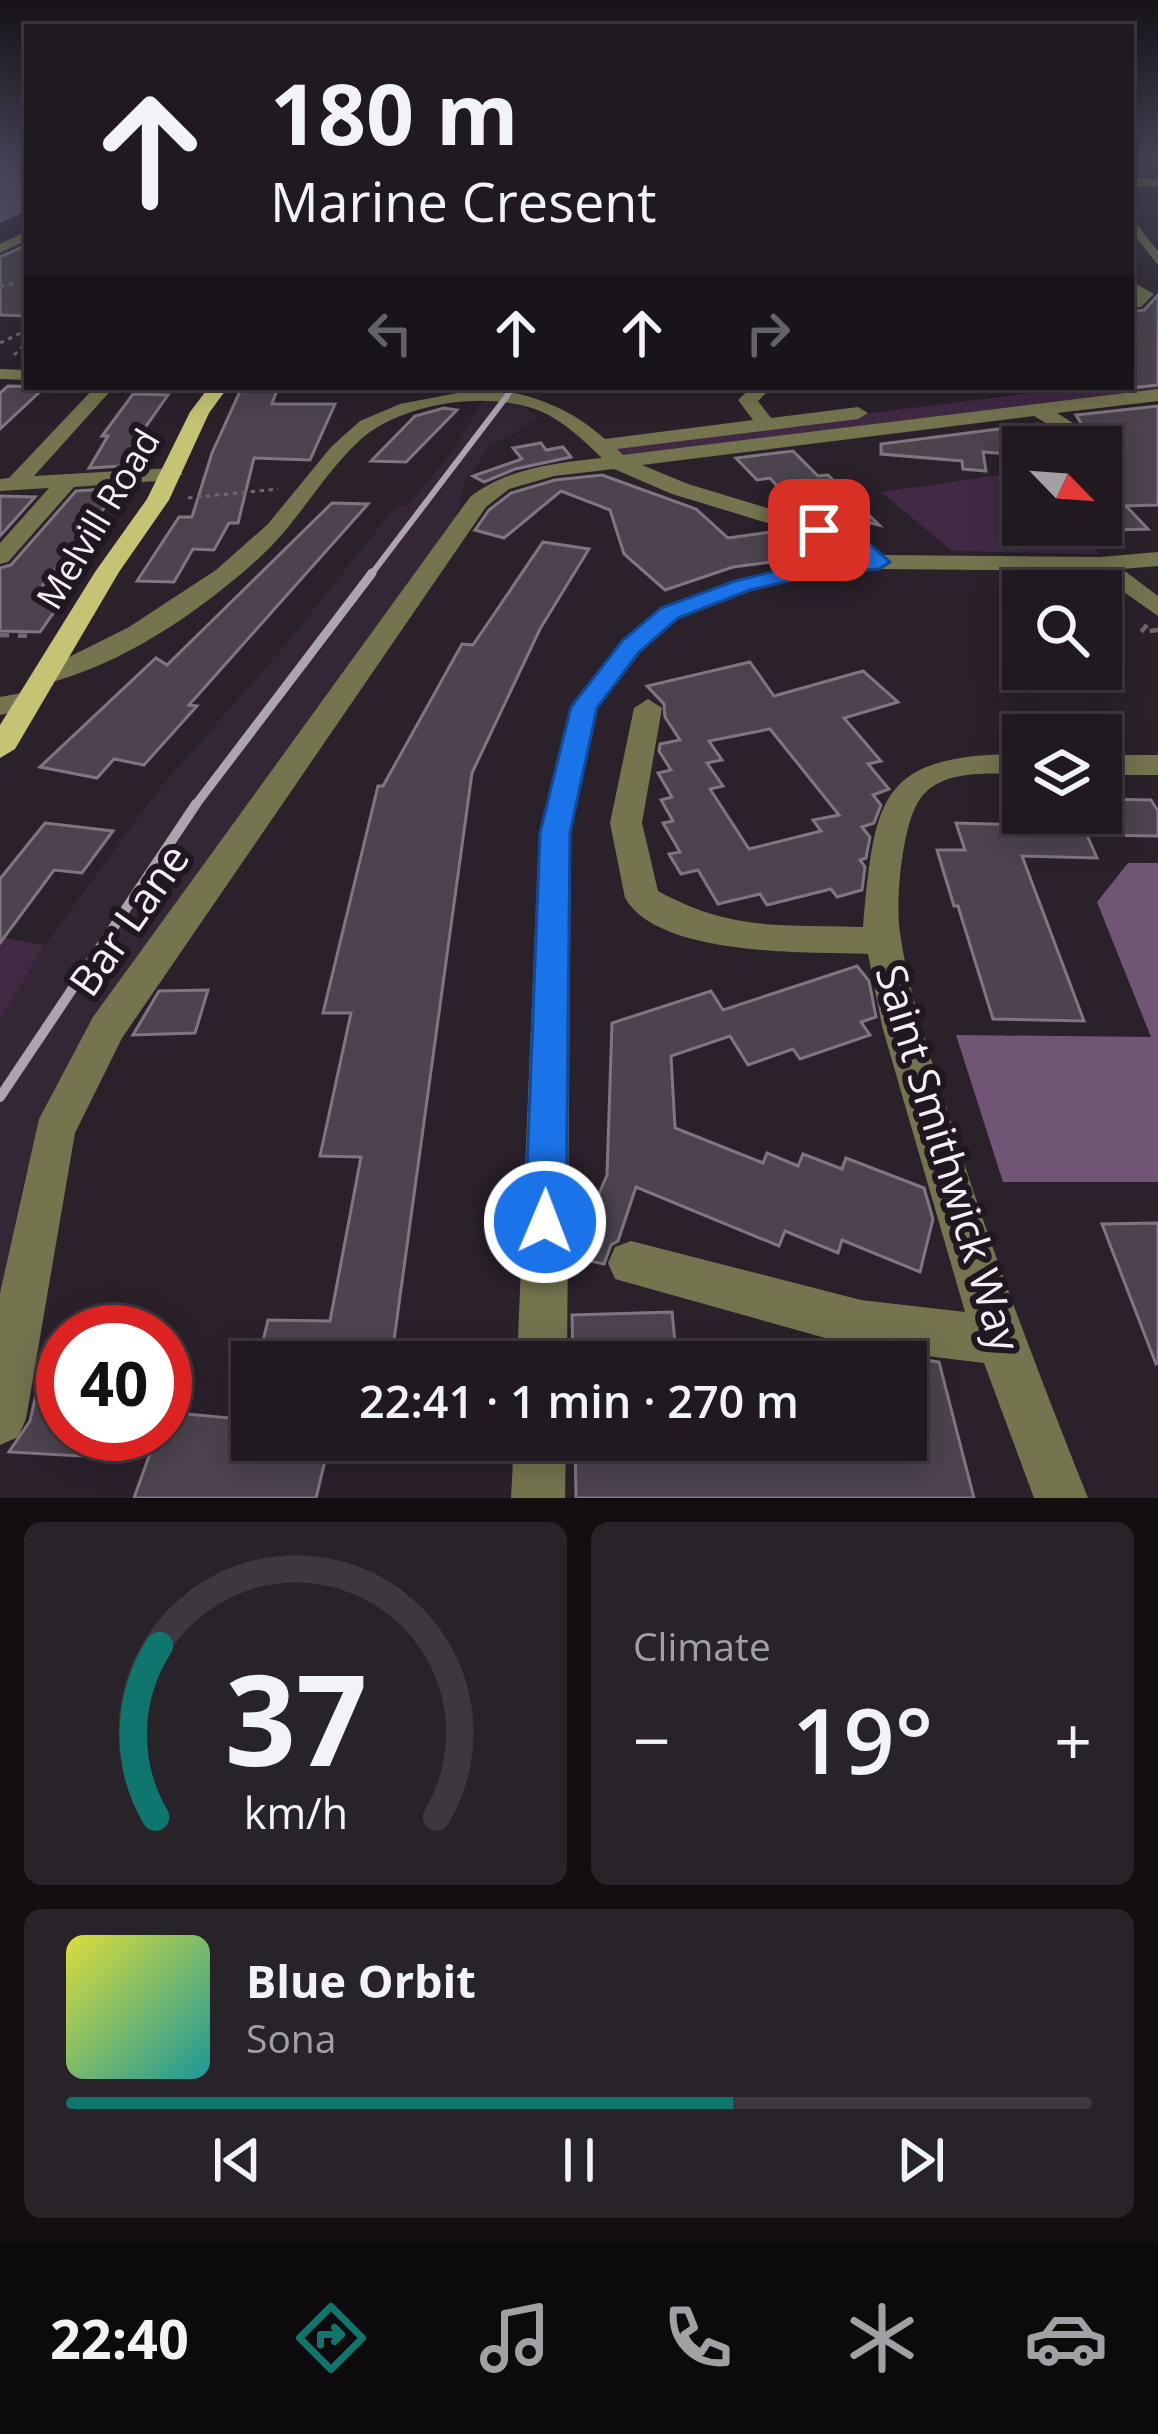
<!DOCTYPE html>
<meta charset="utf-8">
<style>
:root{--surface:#201920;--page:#282229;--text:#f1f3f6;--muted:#a2a0a5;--line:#3d383e;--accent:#0f766e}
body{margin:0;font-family:"Open Sans",sans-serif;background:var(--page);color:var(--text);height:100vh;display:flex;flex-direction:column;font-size:45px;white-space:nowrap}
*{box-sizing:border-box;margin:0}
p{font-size:39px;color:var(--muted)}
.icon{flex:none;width:66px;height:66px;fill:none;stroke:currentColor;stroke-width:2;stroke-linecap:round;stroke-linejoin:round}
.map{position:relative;height:1498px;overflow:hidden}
.side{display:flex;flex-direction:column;gap:24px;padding:24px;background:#120e12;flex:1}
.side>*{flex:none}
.hud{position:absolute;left:24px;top:24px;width:1110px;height:366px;border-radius:0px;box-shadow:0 6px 30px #0003,0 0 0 3px var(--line);background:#201920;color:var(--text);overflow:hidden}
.needle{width:78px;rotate:115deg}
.controls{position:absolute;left:1002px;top:426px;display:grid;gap:24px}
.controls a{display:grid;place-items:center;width:120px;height:120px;border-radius:0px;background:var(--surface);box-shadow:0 6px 30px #0003,0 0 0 3px var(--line);font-size:60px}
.speed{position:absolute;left:36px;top:1305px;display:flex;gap:24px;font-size:60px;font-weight:700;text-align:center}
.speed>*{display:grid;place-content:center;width:156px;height:156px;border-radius:50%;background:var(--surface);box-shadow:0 6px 30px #0003,0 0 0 3px var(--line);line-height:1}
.speed .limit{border:18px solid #d22;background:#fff;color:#111}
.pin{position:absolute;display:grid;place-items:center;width:102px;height:102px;color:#fff;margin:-51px;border-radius:24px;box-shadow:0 6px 18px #0006}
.me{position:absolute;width:132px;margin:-66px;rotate:1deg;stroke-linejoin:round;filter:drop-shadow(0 0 9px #0008)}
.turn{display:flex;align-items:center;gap:42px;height:252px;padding:0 48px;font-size:54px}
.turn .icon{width:156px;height:156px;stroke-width:2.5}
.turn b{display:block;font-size:84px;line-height:102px}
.lanes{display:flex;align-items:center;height:114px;padding:0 48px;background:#0003;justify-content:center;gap:60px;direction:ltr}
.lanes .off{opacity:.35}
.big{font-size:90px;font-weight:600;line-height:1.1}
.side .tile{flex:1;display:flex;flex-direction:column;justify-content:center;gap:18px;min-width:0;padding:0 42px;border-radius:18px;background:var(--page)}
.side .dial{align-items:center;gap:0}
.dial svg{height:312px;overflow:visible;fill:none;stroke:var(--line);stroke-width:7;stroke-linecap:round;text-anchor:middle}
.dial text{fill:var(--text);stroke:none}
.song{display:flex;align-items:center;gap:36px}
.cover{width:144px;height:144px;border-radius:18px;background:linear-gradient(135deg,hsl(60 70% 55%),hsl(180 70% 35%))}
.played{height:12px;border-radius:6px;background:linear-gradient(90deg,var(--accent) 65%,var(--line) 65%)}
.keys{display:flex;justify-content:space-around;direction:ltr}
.heat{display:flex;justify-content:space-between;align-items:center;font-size:66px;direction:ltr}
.side .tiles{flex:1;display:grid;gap:24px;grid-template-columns:1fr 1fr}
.tile:last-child{grid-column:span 2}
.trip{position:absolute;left:231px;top:1341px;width:696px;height:120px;border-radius:0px;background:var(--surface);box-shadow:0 6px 30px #0003,0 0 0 3px var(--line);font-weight:600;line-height:120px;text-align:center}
.tab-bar{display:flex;height:192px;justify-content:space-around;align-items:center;background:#0d0a0d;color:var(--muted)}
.tab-bar .icon{width:84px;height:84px}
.tab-bar .on{color:var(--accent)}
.tab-bar b{font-size:54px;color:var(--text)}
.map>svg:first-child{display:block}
.built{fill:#342635}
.green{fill:#412944}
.water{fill:#715574}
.building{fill:#4c434e;stroke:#807581;stroke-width:3;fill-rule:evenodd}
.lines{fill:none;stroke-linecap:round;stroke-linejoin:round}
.path-far1{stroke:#6f6770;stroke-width:3;stroke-dasharray:4.5 4.5;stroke-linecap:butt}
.path{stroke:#6f6770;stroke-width:4.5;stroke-dasharray:9 9;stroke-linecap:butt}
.minor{fill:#74744f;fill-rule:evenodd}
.major{fill:#c6c374;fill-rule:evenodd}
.rail-far3{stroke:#aca5ad;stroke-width:4.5}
.rail-far2{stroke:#aca5ad;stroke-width:6}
.rail-far1{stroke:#aca5ad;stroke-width:9}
.rail{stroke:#aca5ad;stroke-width:10}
.route{fill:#1a73e8;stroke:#114b97;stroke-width:3}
.labels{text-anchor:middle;stroke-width:12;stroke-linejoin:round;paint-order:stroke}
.street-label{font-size:36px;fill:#f5eff6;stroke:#201821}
.near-street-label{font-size:42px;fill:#f5eff6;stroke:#201821}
</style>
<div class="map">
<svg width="1158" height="1498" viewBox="0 0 1158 1498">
<rect width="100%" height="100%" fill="#2a212b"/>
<polygon class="built" points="483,400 523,406 538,418 489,447 465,483 456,519 442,540 407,583 322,715 56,1092 24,1178 0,1298 0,937 45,945 159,789 282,649 396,506 406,506 450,455"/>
<g class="green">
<polygon points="1158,377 1158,394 622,463 608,446 1080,387 1131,387"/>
<polygon points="1014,473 1023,481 1023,525 1070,525 1100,554 952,551 881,492"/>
<polygon points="0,937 44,945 0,1020"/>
</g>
<g class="water">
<polygon points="0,157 27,157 27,211 0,223"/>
<polygon points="1128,863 1158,863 1158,1182 1003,1182 956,1035 1151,1037 1097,902"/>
</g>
<g class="building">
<polygon points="27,245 27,316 0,315 0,257"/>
<polygon points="1158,295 1158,385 1131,388 1131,312 1144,310"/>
<polygon points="8,386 45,387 0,429 0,393"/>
<polygon points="242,387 278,387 272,404 335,404 310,460 254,458 238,523 229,523 214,550 193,549 174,582 137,581 179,517 192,517 212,453"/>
<polygon points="133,394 168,395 128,452 149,451 138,465 89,468 108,436 102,436"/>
<polygon points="1158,406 1158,505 1126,506 1148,529 1114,530 1101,517 1101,447 1095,447 1076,415"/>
<polygon points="444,408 457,410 406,462 371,461 415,416"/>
<polygon points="1038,424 1062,438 1066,447 1023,447 1023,455 983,452 986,471 963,469 962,461 881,454 881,444"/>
<polygon points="541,443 546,450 563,447 571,457 515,469 484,482 473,476 522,459 513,448"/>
<polygon points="793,451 818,476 828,475 879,525 793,504 770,478 757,480 736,458"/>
<polygon points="602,475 696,509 728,538 778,531 817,543 826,555 733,567 665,590 624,554 610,510 561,491 504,538 475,530 489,510 511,493 555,480"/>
<polygon points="120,488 35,595 66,595 40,632 0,631 0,568 11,565 76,491"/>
<polygon points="0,496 35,497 0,536"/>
<polygon points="332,503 368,504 189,705 197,706 144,765 114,759 97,778 40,767 156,658 167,665"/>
<polygon points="543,542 589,549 540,629 472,773 391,1362 258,1362 268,1320 330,1321 361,1157 320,1156 351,1013 323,1013 378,786 383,786 462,644 473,645"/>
<path d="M750,662L774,696L863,671L898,702L844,718L881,761L868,764L889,789L873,795L881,805L874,823L862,827L870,837L866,858L860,860L865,867L862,890L837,897L831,889L767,905L760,894L718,904L698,870L681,874L669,854L680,852L663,823L673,821L661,800L672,797L658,773L671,770L659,751L660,744L680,740L665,717L664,704L647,686ZM770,729L839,815L813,820L821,831L749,849L710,789L723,786L707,763L722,760L709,741Z"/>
<polygon points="1101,799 1151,800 1158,811 1158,836 1090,835 1080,813 1101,813"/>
<polygon points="1023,816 1079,817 1097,858 1022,856 1084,1021 993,1019 958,906 954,906 937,850 965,850 956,823 1026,825"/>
<polygon points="45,823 113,831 82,873 54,870 0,943 0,879"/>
<polygon points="857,966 869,981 876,1017 861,1022 870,1035 800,1059 793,1049 748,1065 730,1036 671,1056 675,1128 763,1163 767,1153 798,1166 803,1154 842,1169 846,1158 924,1188 933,1219 920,1272 842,1240 838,1253 785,1231 779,1246 636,1187 618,1241 611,1245 604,1264 572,1257 607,1175 612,1023 711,991 723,1010"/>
<polygon points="208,990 195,1033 133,1035 159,991"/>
<polygon points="1158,1223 1158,1363 1156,1364 1102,1224"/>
<polygon points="672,1312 677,1362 573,1362 572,1315"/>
<polygon points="926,1360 939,1362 974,1498 576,1498 575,1440 906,1440 906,1361"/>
<polygon points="41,1372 63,1373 63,1434 89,1434 81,1456 9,1452 30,1421"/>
<polygon points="165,1412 252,1420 252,1440 330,1440 316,1498 134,1498 157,1434 165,1434"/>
</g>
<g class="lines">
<g class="path-far1">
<polyline points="0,286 15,283"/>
<polyline points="0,343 27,330"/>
<polyline points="14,355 27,342"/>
<polyline points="188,498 278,489"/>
</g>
<g class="path">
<polyline points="1147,625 1141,632 1158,630"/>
<polyline points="0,635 36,636"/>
</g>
<g class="minor">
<polygon points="1131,178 1158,179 1158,187 1131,186"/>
<polygon points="1131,217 1158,251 1158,265 1131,231"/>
<polygon points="27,231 27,240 0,253 0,244"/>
<polygon points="1131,281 1154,294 1141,307 1131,308 1136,295 1131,292"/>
<polygon points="0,369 27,370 27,380 0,379"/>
<polygon points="95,387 114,387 34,476 172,468 183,474 172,480 74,487 8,562 0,564 0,543 49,488 0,491 0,479 9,478"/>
<path d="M459,387C514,387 564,402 605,439L753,420L738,400L752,387H772L758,401L771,418L858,407L868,413L858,419L617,449L623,455L1158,389V401L1057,413L1081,428L1091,447H1071L1066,435L1034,416L642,465L688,484L853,534L884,555L1100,557L1158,552V566L1122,569L1158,596V616L1094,571L879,569L823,574L751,591L679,618L640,653L598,708L571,833L567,1362H517L539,833L570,707L622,641L661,608L734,580L856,557L837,544L672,494L614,469L554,476L509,489L486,507L122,1038L75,1133L26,1419L18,1437L0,1445V1293L39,1119L93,1017L470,497C508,468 555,463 602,458C582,439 562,419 535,409C483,391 402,403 360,440C322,475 298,523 258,559C201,611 122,665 45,684L31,676L129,627L216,570L268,524L331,447L360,421L400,404L457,393Z"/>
<polygon points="27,692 41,701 37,707 0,715 0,697"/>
<path d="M648,699L662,708L642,823L658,891C733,932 781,924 863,927C875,797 878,754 1023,754V774C991,774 942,768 920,799C902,824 895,903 900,933C909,996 931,1058 950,1119C990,1248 1038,1372 1088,1498H1034L984,1363L861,1348L615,1279L608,1263L615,1247L631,1241L861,1300L965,1312L882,1026L868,954C808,952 659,957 625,898L610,823L634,708Z"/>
<rect x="1101" y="755" width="57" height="20"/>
<polygon points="514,1440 566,1440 565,1498 511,1498"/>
</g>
<polygon class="major" points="209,387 228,387 209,413 169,500 119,572 15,749 0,758 0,725 95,572 147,499 190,412"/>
<polyline class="rail-far3" points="505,399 514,387"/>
<polyline class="rail-far2" points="370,576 507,396"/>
<polyline class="rail-far1" points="194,807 372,573"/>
<polyline class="rail" points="0,1097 196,804"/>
</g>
<linearGradient id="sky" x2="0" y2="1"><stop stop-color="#171218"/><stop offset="0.43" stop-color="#444355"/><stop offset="1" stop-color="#444355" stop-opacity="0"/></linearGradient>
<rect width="1158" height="367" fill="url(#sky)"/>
<polygon class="route" points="819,524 865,540 890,562 879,569 823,573 750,590 678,618 639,652 597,708 570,833 566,1222 560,1235 545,1241 531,1235 525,1222 540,833 571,707 622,641 661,608 735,581 823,560 860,557 812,535 812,526"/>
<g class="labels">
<g class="street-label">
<text transform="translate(98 519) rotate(-59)" y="13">Melvill Road</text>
</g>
<g class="near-street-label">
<text transform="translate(129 920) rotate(-55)" y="15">Bar Lane</text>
<text transform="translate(948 1158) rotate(73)" y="15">Saint Smithwick Way</text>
</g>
</g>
</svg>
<div class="controls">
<a><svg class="needle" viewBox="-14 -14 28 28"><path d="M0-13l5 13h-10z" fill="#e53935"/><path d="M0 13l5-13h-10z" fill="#a2a0a5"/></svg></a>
<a><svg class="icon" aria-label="search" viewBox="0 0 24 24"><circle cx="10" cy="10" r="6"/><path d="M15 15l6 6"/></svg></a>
<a><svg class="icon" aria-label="layers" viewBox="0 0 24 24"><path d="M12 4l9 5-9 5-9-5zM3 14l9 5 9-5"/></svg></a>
</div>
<div class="speed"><div class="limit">40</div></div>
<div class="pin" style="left:819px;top:530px;background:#d93025"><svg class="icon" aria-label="arrive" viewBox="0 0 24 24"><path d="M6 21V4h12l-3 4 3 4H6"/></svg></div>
<svg class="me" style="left:545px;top:1222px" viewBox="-20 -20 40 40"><circle r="17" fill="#1a73e8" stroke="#fff" stroke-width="3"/><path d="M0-11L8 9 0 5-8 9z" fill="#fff"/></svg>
<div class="trip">22:41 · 1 min · 270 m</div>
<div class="hud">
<div class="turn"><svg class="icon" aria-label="ahead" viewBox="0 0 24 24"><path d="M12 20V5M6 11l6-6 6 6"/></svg><div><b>180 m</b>Marine Cresent</div></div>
<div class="lanes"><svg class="icon off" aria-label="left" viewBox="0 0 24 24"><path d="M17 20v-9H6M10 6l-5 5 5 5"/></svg><svg class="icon" aria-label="ahead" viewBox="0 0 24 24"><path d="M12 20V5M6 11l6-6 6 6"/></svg><svg class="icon" aria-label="ahead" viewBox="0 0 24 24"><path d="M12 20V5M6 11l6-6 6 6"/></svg><svg class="icon off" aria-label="right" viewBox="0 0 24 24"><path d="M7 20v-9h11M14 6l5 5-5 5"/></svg></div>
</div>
</div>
<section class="side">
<div class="tiles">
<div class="tile dial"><svg viewBox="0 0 100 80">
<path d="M14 69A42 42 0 1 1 86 69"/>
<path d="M14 69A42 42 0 0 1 15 25" stroke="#0f766e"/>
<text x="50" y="56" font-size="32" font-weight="700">37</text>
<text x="50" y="72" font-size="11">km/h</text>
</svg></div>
<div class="tile"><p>Climate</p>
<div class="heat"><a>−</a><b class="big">19°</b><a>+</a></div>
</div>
<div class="tile">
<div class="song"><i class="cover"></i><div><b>Blue Orbit</b><p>Sona</p></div></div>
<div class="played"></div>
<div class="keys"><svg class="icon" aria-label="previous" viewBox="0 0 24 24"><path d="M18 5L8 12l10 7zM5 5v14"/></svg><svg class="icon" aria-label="pause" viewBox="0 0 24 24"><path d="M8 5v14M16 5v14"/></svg><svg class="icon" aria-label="next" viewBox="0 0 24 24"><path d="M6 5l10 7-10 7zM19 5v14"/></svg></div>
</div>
</div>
</section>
<nav class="tab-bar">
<b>22:40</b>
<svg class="icon on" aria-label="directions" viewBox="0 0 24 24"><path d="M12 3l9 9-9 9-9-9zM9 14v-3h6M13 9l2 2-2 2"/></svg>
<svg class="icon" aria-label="music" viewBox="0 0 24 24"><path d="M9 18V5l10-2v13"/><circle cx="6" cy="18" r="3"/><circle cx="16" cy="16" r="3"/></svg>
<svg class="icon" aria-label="phone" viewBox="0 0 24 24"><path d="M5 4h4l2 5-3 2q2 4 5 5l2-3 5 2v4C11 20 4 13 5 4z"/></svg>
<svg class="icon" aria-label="climate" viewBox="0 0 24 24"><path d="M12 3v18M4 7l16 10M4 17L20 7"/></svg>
<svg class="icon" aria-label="car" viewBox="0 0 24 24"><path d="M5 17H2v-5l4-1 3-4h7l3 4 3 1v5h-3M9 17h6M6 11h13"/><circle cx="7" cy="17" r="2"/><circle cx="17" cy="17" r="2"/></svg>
</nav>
